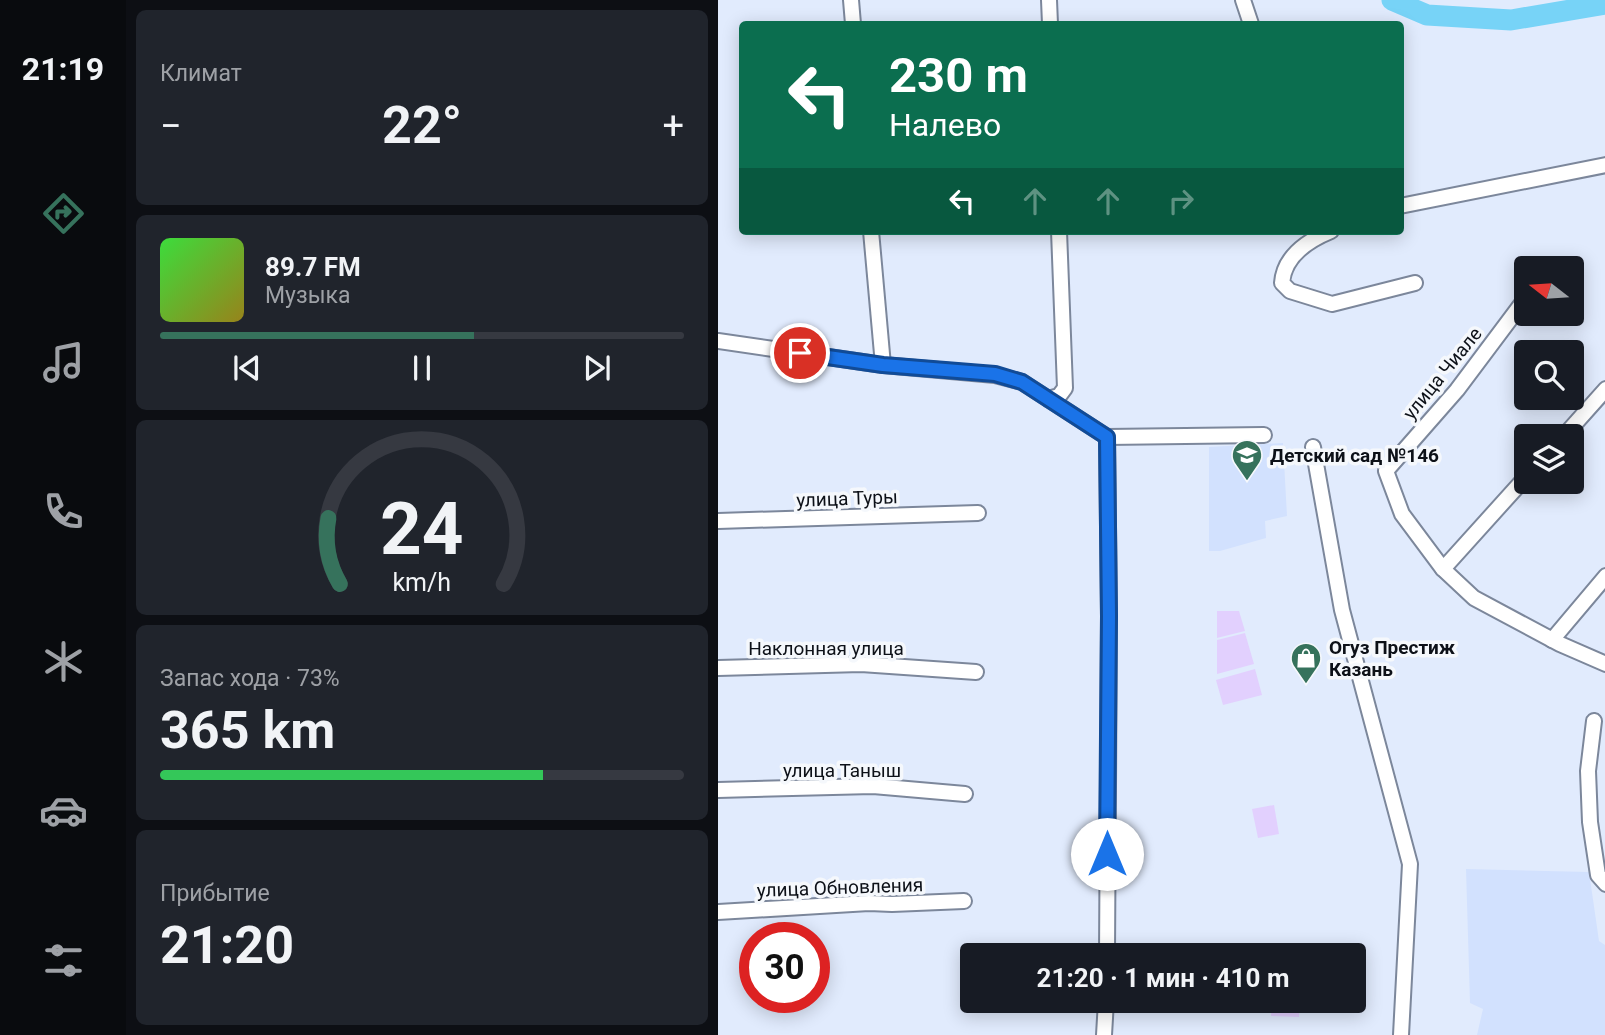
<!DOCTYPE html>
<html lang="ru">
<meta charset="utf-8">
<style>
:root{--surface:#171b24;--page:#20242c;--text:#f1f3f6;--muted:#9ea1a6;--line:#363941;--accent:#36725c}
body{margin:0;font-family:Roboto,sans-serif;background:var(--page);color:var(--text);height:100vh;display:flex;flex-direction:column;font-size:26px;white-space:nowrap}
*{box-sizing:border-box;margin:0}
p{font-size:23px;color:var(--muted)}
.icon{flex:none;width:38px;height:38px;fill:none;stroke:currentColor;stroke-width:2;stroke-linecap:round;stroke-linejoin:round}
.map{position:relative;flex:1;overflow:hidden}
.side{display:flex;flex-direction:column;gap:10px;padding:10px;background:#0d0f14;width:592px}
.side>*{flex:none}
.guide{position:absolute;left:21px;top:21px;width:665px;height:214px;border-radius:7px;box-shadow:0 4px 18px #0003;background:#0b6e4f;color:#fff;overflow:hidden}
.needle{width:46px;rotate:287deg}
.fabs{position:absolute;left:796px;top:256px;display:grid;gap:14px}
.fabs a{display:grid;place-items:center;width:70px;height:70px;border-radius:7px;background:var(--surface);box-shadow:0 4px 18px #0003;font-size:35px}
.speed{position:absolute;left:21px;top:922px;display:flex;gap:14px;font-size:35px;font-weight:700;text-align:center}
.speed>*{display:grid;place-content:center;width:91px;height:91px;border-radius:50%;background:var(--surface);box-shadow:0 4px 18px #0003;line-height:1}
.speed .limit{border:10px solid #d22;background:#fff;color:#111}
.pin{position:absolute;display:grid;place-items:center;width:60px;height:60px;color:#fff;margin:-30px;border:4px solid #fff;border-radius:50%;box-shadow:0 2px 7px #0007}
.me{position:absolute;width:77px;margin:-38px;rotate:0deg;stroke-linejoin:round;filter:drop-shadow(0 0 5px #0008)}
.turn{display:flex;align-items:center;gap:24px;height:147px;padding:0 35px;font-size:32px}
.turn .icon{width:91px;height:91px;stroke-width:2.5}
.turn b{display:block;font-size:49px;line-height:60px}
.lanes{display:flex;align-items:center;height:66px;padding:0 35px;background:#0003;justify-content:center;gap:35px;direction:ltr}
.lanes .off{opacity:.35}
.big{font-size:52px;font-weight:700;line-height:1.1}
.side .tile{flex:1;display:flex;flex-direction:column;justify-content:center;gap:10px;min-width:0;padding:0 24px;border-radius:10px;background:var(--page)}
.side .dial{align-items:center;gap:0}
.dial svg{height:182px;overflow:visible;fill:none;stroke:var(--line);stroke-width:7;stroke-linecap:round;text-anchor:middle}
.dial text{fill:var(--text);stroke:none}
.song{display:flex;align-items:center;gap:21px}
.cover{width:84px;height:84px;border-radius:10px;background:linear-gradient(135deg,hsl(120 70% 55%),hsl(50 70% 35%))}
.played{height:7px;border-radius:4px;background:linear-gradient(90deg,var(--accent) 60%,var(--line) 60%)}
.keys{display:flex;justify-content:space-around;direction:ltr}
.heat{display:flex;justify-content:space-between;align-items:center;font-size:38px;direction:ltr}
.charge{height:10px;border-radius:5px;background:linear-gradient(90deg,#34c759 73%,var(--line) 0)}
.trip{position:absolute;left:242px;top:943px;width:406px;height:70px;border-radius:7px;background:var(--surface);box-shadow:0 4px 18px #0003;font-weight:700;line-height:70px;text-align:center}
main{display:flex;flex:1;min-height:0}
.tab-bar{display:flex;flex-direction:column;width:126px;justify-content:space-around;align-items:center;background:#090b0e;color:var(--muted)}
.tab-bar .icon{width:49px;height:49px}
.tab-bar .active{color:var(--accent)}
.tab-bar b{font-size:32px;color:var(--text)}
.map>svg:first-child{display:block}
.built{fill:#d2e1fe}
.green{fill:#e2d0fe}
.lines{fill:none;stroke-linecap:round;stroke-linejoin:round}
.river{stroke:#77d3f7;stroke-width:21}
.street-casing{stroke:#7c879b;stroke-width:18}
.street{stroke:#fff;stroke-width:14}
.route-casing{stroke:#114b97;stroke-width:18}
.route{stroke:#1a73e8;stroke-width:12}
.labels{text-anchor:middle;stroke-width:7;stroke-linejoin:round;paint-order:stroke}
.street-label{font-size:19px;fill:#0d1118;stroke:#f5f8fc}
.poi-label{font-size:19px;font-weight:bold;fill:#0d1118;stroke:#f5f8fc;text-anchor:start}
</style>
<main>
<nav class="tab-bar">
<b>21:19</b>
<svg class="icon active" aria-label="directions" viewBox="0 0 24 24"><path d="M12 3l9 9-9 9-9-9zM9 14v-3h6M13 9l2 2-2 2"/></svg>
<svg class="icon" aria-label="music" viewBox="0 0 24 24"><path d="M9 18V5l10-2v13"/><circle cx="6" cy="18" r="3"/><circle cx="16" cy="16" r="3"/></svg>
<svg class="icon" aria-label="phone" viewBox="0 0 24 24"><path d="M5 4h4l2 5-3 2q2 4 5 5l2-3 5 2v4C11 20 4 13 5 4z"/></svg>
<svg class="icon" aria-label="climate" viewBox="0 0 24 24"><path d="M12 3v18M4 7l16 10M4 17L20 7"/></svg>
<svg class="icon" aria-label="car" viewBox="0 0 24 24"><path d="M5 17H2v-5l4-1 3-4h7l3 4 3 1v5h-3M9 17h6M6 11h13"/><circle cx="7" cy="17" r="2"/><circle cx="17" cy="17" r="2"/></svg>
<svg class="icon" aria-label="filters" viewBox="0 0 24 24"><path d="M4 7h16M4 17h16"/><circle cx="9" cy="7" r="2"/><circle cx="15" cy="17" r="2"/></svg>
</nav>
<section class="side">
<div class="tile"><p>Климат</p>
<div class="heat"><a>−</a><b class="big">22°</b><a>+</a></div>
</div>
<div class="tile">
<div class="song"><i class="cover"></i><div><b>89.7 FM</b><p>Музыка</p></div></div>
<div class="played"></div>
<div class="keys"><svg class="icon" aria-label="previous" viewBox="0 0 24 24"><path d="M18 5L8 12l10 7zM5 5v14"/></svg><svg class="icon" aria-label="pause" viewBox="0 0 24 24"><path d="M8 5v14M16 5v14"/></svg><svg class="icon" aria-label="next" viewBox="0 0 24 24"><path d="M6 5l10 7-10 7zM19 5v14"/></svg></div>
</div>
<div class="tile dial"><svg viewBox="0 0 100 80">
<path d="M14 69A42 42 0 1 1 86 69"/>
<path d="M14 69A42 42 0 0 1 9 40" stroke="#36725c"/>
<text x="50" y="56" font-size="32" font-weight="700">24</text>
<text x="50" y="72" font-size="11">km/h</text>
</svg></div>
<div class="tile"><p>Запас хода · 73%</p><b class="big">365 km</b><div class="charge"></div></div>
<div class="tile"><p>Прибытие</p><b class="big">21:20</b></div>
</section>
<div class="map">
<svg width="888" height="1035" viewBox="0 0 888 1035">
<rect width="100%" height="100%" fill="#e1ebfd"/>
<g class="built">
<polygon points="565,443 569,516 547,521 548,538 502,551 491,551 491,447"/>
<polygon points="748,869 871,872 881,941 887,945 887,1035 759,1035 765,1009 752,1003"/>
</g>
<g class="green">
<polygon points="499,611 521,611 527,631 499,638"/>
<polygon points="527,633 536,664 499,674 499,640"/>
<polygon points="537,669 544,695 505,705 498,680"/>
<polygon points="556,805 561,834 540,838 534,809"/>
<polygon points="554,1001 582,1001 581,1017 553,1016"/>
</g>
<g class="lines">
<polyline class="river" points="674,0 709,15 793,20 888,4"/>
<g class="street-casing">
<g id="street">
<polyline points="133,0 135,24"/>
<polyline points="331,0 332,24"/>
<polyline points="525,0 533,24"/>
<polyline points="682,206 888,165"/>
<polyline points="153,231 165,365"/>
<path d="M613,231C591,240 566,256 564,283L572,291L614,304L697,283"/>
<polyline points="808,298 739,390 668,471 684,514 725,569 756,598 842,644 888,664"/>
<polyline points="0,341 165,365 277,375 304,382 389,437 546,435"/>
<polyline points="330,399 341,396 347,388 341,231"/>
<polyline points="846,436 888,389"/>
<polyline points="595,447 624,610 692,864 683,1035"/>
<polyline points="0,521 260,513"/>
<polyline points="725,569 808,477"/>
<polyline points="834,640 888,576"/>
<polyline points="0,668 143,664 258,672"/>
<polyline points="876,721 870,771 872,822 880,875 888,884"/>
<polyline points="0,790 155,786 247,794"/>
<polyline points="0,912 151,903 174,904 246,901"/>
<polyline points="389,956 391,616 389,437"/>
<polyline points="386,1035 388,1001"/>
</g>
</g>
<use href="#street" class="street"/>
</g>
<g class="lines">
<g class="route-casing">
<polyline id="route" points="82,353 165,365 277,374 304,382 389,437 391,616 389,854"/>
</g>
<use href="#route" class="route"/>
</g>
<defs>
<g id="school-pin" transform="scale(1.575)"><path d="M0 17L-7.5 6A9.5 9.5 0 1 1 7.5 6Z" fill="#36725c" stroke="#f5f8fc"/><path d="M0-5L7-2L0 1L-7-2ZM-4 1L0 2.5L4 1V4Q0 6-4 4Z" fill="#fff"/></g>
<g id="shop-pin" transform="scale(1.575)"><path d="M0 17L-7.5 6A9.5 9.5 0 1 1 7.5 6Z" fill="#36725c" stroke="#f5f8fc"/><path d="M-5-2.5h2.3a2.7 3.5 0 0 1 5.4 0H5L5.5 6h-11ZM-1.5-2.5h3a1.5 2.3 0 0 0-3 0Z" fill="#fff"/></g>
</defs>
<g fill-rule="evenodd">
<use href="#school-pin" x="529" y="455"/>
<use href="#shop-pin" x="588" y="658"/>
</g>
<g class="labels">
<g class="street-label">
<text transform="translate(724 373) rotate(-51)" y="7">улица Чиале</text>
<text transform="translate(129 498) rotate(-2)" y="7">улица Туры</text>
<text x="108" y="655">Наклонная улица</text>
<text x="124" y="777">улица Таныш</text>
<text transform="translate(122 887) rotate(-2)" y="7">улица Обновления</text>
</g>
<g class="poi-label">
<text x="552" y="462">Детский сад №146</text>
<text x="611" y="654">Огуз Престиж<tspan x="611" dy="22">Казань</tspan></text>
</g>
</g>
</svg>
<div class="fabs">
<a><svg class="needle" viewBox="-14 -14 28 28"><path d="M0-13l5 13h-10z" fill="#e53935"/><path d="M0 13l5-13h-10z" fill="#9ea1a6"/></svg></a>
<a><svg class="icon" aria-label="search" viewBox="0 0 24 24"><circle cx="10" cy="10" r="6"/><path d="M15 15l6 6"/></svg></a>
<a><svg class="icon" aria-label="layers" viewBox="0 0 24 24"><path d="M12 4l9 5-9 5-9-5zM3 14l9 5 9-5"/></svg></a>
</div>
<div class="speed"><div class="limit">30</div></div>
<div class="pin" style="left:82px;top:353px;background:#d93025"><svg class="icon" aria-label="arrive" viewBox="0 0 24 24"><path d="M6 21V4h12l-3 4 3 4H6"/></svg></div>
<svg class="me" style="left:389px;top:854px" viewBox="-20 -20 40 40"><circle r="19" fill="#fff"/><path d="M0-13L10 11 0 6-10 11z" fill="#1a73e8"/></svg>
<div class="trip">21:20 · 1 мин · 410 m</div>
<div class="guide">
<div class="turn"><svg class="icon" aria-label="left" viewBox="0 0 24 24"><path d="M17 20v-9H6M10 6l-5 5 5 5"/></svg><div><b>230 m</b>Налево</div></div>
<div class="lanes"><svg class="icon" aria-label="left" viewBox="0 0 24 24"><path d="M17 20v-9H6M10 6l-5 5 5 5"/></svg><svg class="icon off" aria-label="ahead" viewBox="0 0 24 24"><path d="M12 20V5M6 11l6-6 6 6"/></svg><svg class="icon off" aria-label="ahead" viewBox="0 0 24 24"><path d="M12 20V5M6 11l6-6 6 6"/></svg><svg class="icon off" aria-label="right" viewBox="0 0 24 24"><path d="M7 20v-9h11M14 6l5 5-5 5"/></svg></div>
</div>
</div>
</main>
